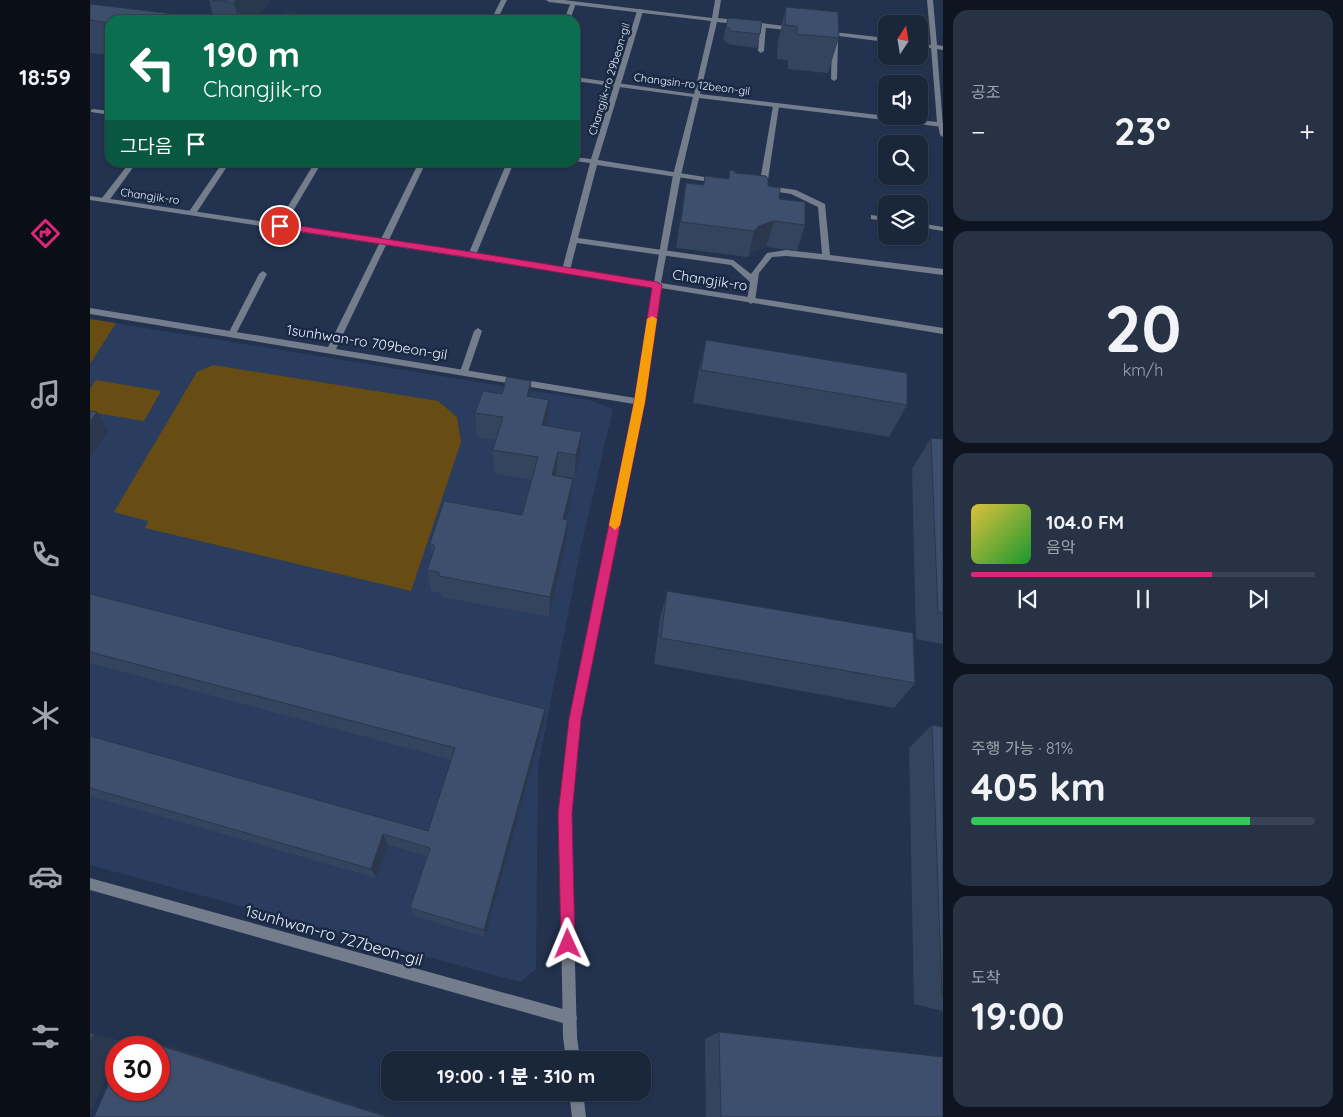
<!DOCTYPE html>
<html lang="ko">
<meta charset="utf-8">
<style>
:root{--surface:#1a263a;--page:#273245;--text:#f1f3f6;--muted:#9fa5af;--line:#384354;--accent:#db2777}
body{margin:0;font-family:Quicksand,"Noto Sans KR",sans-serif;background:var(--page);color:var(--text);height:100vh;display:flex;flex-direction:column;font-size:19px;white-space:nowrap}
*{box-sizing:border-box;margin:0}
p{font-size:16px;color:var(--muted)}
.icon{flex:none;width:28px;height:28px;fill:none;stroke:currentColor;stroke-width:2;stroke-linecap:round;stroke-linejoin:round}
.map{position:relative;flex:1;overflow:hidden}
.panel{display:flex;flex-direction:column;gap:10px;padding:10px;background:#0e1520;width:400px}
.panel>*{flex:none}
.hud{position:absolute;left:15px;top:15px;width:475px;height:152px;border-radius:15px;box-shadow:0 1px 4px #0004,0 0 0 1px var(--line);background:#0b6e4f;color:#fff;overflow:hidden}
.needle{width:32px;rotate:12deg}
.tools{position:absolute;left:788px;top:15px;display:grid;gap:10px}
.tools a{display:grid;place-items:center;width:50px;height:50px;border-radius:10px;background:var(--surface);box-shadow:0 1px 4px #0004,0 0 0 1px var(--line);font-size:25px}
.speed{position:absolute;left:15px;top:1036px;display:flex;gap:10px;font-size:25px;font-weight:700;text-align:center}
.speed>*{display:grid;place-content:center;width:65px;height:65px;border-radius:50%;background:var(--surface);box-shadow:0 1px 4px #0004,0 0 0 1px var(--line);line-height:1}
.speed .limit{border:8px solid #d22;background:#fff;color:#111}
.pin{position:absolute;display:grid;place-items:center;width:42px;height:42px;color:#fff;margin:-21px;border:2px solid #fff;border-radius:50%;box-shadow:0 1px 5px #0007}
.me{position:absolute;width:55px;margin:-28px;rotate:359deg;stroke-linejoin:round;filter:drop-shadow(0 0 4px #0008)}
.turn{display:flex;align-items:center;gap:18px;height:105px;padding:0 15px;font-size:22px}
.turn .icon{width:65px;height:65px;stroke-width:2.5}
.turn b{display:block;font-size:35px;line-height:42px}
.then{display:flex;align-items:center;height:48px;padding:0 15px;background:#0003;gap:10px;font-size:19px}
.big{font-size:38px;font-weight:800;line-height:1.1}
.panel .widget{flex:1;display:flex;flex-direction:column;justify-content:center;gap:8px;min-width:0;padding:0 18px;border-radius:15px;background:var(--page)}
.panel .dial{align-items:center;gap:0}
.dial b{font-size:65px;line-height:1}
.song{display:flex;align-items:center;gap:15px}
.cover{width:60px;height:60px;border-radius:8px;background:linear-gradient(135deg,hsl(50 70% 55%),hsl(130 70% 35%))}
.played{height:5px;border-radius:2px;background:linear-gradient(90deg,var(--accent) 70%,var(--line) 70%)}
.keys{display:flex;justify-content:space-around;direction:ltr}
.heat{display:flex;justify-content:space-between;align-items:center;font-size:28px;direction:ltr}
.charge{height:8px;border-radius:4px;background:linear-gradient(90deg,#34c759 81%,var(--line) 0)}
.trip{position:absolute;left:291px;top:1051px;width:270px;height:50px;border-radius:15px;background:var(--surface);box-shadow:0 1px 4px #0004,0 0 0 1px var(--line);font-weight:800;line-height:50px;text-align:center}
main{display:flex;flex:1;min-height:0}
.tab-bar{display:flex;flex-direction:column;width:90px;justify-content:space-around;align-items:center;background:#0a0f17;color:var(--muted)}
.tab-bar .icon{width:35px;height:35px}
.tab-bar .on{color:var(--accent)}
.tab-bar b{font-size:22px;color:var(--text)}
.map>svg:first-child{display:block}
.built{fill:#2a3d5e}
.green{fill:#674c13}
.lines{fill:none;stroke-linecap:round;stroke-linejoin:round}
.service{fill:#747d8b;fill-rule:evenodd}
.minor{fill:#747d8b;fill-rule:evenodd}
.wall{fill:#35445e}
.shaded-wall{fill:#2b374c}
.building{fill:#3e4f6d;stroke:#2b374c}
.route{fill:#db2777;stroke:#8e194d}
.slow{fill:#f59e0b}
.labels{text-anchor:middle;stroke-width:5;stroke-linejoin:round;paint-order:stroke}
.far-street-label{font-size:11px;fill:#ecf2fd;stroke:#192843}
.street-label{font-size:14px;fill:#ecf2fd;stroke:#192843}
.near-street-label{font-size:16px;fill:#ecf2fd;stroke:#192843}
</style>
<main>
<nav class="tab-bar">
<b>18:59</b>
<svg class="icon on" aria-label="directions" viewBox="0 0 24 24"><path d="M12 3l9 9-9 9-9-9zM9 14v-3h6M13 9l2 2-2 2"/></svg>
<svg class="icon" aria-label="music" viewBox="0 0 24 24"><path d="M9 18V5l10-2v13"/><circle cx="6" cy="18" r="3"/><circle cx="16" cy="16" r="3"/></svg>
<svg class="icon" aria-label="phone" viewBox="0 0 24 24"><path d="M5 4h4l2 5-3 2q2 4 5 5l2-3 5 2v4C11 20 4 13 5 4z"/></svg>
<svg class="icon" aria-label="climate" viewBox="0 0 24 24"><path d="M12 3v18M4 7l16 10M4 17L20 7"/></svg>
<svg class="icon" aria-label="car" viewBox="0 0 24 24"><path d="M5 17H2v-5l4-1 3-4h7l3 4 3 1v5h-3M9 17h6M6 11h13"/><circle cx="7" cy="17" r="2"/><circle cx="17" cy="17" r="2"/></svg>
<svg class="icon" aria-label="filters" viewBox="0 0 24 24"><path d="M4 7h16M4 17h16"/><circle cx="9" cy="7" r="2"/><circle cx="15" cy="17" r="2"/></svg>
</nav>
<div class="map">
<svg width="853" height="1117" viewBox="0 0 853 1117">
<rect width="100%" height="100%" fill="#23324e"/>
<polygon class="built" points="0,319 499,400 523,409 491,547 448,766 446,969 430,982 0,865"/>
<g class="green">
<polygon points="0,319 26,323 0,364"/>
<polygon points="123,365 348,401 367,417 371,442 321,591 55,528 58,521 24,512 107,372"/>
<polygon points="6,380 71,391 54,421 0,412 0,389"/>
</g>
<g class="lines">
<g class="service">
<polygon points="481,2 486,3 480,20 474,20"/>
<polygon points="550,9 553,11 508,160 627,179 631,181 627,183 507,165 488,238 643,260 661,274 677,253 696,250 732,254 728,207 701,194 676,190 669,187 683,106 686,104 689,106 677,186 706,190 735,204 740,255 853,269 853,275 736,260 696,256 682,257 669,273 665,301 661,304 657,301 660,282 641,265 487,243 480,270 476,273 473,272 472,270 500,163 485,161 485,157 501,159 547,11"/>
<polygon points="673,23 676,25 674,51 671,53 668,51 670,25"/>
<polygon points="745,38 748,40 747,79 744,81 741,79 742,40"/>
<polygon points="3,109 20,111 20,115 1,112 1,110"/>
<polygon points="851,123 853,123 853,137 850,135 848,125"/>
<polygon points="40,162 47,162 18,202 12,202 12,198"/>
<polygon points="133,162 140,162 105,215 99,215 98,213"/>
<polygon points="225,162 232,162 193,228 187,228 186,226"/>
<polygon points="417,162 424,162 386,255 385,257 379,257 378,255"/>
<polygon points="806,194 812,194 813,204 805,204"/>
<polygon points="781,215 796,217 796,221 781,219"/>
<polygon points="829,223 853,227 853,231 829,227"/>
<polygon points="173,271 177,274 146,334 142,337 139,336 138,334 169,274"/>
<polygon points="388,328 392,331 378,372 374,375 371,374 370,372 384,331"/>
<polygon points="0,878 480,1011 485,1013 487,1018 485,1023 480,1025 0,890"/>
</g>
<g class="minor">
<polygon points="411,0 417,0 407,20 401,20"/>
<path d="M456,0H474L622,18L625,0H631L628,18L703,27L706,29L703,31L627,22L610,94L847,122L841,48L829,47V43L841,45L837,0H843L847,45L853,46V50L847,49L853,127L609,98L591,175L571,283L853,328V334L571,288L553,402L491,719L481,814L487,1037L490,1060H476L473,1037L469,814L479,719L544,404L0,314V308L238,347L289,244L0,200V196L291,239L329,162H336L299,240L564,282L583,175L603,97L485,81V77L604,94L621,21L459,2ZM296,245L563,287L545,398L246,349Z"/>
<polygon points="735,31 796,38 796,42 733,34 732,33"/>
<polygon points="479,1092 493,1092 496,1117 482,1117"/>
</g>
</g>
<g class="wall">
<polygon points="119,0 181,0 165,20 124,20"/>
<polygon points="696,7 749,38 738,73 698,69 698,60 687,59 688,41"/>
<polygon points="638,18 670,34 667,48 637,44 637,42 633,40"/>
<polygon points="0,20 20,23 20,55 0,53"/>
<polygon points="640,170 678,186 715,225 707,251 676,247 662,252 658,257 586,248 596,183 614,185 615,176 638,179"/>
<polygon points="616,340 817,405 799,437 603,403 608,374"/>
<polygon points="412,394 441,397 457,424 457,426 492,432 490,456 484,478 466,475 466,476 483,479 481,502 476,520 476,542 459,617 352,597 351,593 341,591 337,570 342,556 340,543 432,515 442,480 404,473 403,450 406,440 387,437 385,413"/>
<polygon points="841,438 853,439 853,644 826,639 822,469"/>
<polygon points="577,591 825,683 804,708 564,664 570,618"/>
<polygon points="0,594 454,723 395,937 324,916 320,908 337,856 298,845 286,878 0,796 0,736 338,831 362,760 0,663"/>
<polygon points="842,725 853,727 853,1011 824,1004 819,748"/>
<polygon points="629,1032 853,1117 616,1117 615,1039"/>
</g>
<g class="shaded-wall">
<polygon points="146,0 181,0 165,20 149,20 144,3"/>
<polygon points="92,15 94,20 88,20"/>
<polygon points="684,221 676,247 662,252 658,257 664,231 669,226"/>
<polygon points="441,381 441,405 437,396"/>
<polygon points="459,400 457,424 451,449 452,425"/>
<polygon points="7,412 18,431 0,457 0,422"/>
<polygon points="492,432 490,456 484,478 486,455"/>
<polygon points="468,452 466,475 461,498 462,475"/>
<polygon points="483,479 481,502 471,542 473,519"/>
<polygon points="478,520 476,542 459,617 460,597"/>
<polygon points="455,709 454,723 395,937 394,930"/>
<polygon points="293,834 298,845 286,878 281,869"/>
<polygon points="0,1032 31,1041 28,1048 26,1048 26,1053 0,1114"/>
<polygon points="40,1036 66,1042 302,1117 297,1117"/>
</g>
<g class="building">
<polygon points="123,0 146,0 144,3"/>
<polygon points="0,4 92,15 88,20 20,20 20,23 0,20"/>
<polygon points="696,7 748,12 749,38 707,34 707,26 695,25"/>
<polygon points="196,13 263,19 262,20 192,20"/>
<polygon points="136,18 159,20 134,20"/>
<polygon points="638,18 672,21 670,34 640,31 640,28 636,27"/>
<polygon points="640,170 645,171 645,173 676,176 678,179 678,186 690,188 689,199 715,202 715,225 684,221 669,226 664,231 591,222 596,183 614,185 615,176 639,179"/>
<polygon points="616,340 817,373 817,405 611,370"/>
<polygon points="417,377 441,381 437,396 459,400 452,425 492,432 486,455 468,452 462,475 483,479 473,519 478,520 460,597 349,576 349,572 337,570 345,546 340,543 354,501 432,515 448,457 403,450 413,417 385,413 393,391 412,394"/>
<polygon points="0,411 7,412 0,422"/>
<polygon points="841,438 853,439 853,613 848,612"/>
<polygon points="577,591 823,633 825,683 571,638"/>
<polygon points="0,594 455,709 394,930 320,908 340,848 293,834 281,869 0,788 0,736 338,831 365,748 0,652"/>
<polygon points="842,725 853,727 853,995 852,995"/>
<polygon points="629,1032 853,1057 853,1117 631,1117"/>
<polygon points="0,1033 4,1034 0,1042"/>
<polygon points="40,1036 297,1117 4,1117 26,1067 26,1090 69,1090 69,1048 35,1048"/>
</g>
<polygon class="route" points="190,223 382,252 567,282 572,285 555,402 491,719 482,814 485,944 483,949 478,951 473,949 471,944 468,814 479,719 544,402 562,288 382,258 187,228 186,226"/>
<polygon class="slow" points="562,316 567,319 555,402 530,525 525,530 519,525 544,402 557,319"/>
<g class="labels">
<g class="far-street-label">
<text transform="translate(519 79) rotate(-73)" y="4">Changjik-ro 29beon-gil</text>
<text transform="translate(602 84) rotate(7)" y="4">Changsin-ro 12beon-gil</text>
<text transform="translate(60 196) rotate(8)" y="4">Changjik-ro</text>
</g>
<g class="street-label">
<text transform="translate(620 280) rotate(9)" y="5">Changjik-ro</text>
<text transform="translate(277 342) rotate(9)" y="5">1sunhwan-ro 709beon-gil</text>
</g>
<g class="near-street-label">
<text transform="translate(244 935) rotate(16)" y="6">1sunhwan-ro 727beon-gil</text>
</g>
</g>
</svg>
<div class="tools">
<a><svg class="needle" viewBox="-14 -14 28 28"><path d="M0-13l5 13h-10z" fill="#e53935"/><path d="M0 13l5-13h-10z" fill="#9fa5af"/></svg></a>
<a><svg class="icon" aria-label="sound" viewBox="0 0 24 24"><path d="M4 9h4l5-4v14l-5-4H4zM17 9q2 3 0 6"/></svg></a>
<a><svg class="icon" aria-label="search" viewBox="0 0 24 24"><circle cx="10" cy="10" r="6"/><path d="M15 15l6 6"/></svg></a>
<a><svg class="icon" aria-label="layers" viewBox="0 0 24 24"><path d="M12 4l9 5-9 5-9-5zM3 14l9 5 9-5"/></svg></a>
</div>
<div class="speed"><div class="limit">30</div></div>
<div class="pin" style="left:190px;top:226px;background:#d93025"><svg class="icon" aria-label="arrive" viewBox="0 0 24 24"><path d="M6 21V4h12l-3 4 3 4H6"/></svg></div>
<svg class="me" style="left:478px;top:944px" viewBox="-20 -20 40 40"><path d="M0-17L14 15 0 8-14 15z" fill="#db2777" stroke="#fff" stroke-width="4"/></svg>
<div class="trip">19:00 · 1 분 · 310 m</div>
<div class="hud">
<div class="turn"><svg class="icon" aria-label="left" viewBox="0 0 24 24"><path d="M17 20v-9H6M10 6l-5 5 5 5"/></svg><div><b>190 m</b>Changjik-ro</div></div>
<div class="then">그다음<svg class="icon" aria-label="arrive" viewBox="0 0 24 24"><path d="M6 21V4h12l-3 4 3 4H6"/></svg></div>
</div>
</div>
<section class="panel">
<div class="widget"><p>공조</p>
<div class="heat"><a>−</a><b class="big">23°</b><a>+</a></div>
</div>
<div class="widget dial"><b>20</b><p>km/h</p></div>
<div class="widget">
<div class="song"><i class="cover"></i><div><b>104.0 FM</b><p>음악</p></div></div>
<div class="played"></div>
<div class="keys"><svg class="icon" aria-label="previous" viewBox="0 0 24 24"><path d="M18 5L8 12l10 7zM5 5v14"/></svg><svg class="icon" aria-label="pause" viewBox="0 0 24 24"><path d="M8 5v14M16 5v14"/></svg><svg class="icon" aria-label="next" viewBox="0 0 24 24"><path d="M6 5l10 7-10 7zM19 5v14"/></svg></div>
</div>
<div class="widget"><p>주행 가능 · 81%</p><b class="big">405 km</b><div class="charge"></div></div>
<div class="widget"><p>도착</p><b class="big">19:00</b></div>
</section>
</main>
